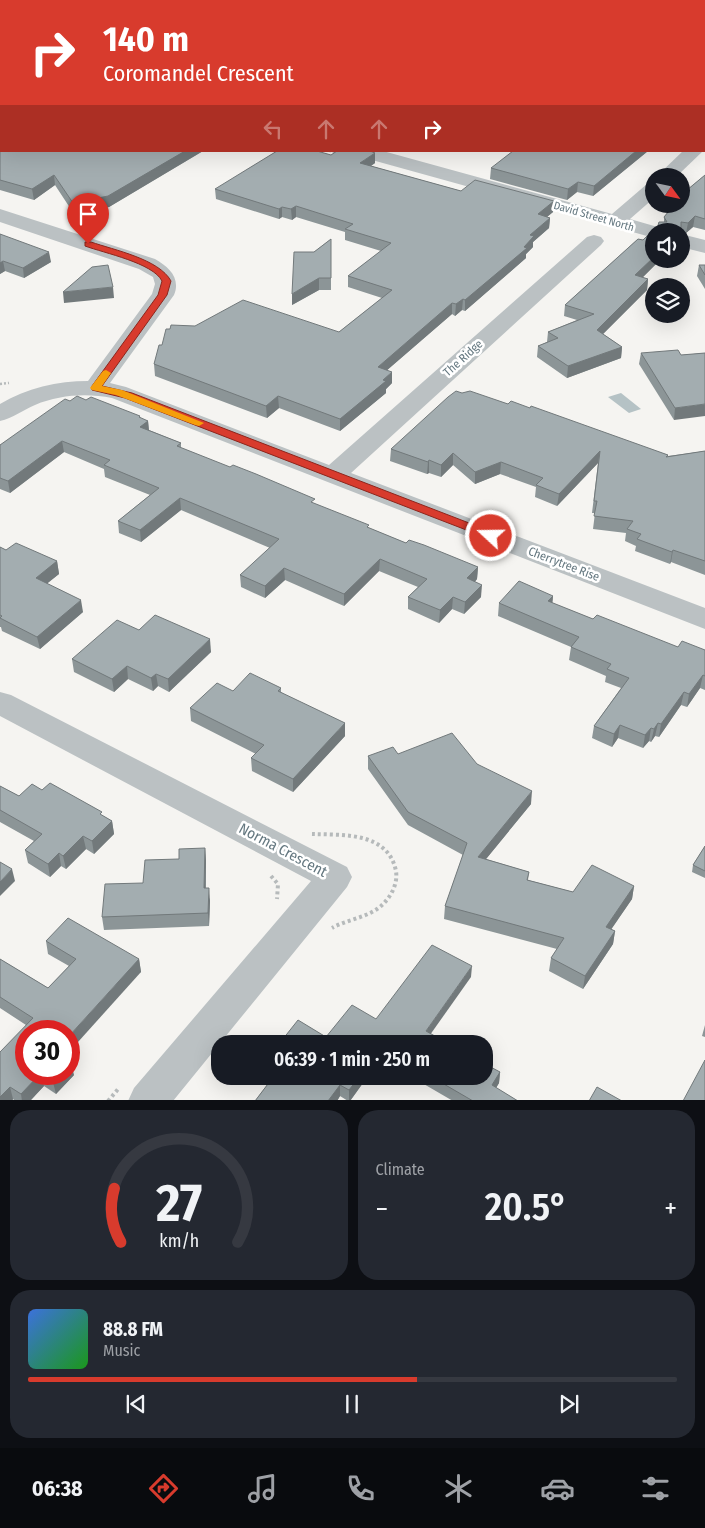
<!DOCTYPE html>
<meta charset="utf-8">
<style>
:root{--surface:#171b24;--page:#242831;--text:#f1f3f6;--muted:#9ea1a6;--line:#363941;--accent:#d83b2d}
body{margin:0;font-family:"Fira Sans Condensed",sans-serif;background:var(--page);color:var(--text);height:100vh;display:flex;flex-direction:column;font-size:19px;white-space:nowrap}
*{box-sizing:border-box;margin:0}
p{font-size:16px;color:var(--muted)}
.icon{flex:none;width:28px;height:28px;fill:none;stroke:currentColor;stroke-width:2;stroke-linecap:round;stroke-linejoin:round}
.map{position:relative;height:1100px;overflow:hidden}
.panel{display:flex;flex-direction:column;gap:10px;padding:10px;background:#0d0f14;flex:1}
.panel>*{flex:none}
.top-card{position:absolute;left:0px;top:0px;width:705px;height:152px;box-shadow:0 5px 20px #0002;background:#d83b2d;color:#fff;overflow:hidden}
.needle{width:32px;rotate:123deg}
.tools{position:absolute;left:645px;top:168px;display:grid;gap:10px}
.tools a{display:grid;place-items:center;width:45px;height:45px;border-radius:50%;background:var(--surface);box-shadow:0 5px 20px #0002;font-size:25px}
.speed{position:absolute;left:15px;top:1020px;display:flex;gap:10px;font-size:25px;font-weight:700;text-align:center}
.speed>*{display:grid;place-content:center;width:65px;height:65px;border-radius:50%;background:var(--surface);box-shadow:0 5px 20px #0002;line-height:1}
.speed .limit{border:8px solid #d22;background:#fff;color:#111}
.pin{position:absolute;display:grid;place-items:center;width:42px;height:42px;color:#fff;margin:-51px -21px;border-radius:50% 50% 50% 0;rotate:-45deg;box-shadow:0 0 5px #0007}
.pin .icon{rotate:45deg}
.me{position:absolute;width:55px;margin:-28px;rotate:291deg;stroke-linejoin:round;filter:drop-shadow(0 0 4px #0008)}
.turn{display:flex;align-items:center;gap:18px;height:105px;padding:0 20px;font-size:22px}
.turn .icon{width:65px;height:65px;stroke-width:2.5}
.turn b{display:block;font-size:35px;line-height:42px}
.lanes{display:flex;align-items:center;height:48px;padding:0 20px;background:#0003;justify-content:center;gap:25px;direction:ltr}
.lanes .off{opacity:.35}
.big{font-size:38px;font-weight:600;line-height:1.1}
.panel .card{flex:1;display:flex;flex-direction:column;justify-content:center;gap:8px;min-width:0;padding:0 18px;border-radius:20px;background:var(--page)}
.panel .dial{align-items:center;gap:0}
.dial svg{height:130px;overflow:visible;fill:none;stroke:var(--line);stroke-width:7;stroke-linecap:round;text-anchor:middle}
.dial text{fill:var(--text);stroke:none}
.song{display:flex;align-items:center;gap:15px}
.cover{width:60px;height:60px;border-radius:8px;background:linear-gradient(135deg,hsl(220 70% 55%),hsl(120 70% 35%))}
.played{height:5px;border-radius:2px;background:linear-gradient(90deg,var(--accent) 60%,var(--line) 60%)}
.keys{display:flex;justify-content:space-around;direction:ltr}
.heat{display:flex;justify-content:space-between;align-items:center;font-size:28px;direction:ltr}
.panel .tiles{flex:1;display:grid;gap:10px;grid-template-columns:1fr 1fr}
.card:last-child{grid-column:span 2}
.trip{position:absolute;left:211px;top:1035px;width:282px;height:50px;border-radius:20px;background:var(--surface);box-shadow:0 5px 20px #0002;font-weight:600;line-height:50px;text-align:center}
.menu{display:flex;height:80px;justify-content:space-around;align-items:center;background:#090b0e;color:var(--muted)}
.menu .icon{width:35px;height:35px}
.menu .active{color:var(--accent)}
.menu b{font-size:22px;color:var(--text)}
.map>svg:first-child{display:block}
.water{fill:#b5c2c5}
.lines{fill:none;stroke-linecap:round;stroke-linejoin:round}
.path-far2{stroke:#b6babb;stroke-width:2;stroke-dasharray:2 2;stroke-linecap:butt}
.path-far1{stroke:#b6babb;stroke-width:2.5;stroke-dasharray:2 2;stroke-linecap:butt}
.path{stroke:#b6babb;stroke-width:4;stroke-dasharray:3 3;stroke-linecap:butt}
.street{fill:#bbc1c3;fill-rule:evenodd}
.wall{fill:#8c9597}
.shaded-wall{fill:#72797b}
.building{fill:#a3adb0;stroke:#72797b}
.route{fill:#d83b2d;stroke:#8c261d}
.slow{fill:#f59e0b}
.labels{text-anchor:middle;stroke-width:5;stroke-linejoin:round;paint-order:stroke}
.far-street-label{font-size:11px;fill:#657880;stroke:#fff}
.street-label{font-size:12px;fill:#657880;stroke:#fff}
.near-street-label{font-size:15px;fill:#657880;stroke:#fff}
</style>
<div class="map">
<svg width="705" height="1101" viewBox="0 0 705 1101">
<rect width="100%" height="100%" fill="#f5f4f1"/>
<polygon class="water" points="621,393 641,409 629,413 608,397"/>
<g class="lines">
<g class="path-far2">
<polyline points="16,1 19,0"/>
<polyline points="49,1 51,0"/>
<polyline points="329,151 338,154"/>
</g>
<polyline class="path-far1" points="0,384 9,383"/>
<g class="path">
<path d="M312,834C344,835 388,832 396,871C398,884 391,897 381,906C367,918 348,919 332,928"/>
<polyline points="271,876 278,884 277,899"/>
<polyline points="108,1101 119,1088"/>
</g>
<g class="street">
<polygon points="571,0 592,0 593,1 572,1"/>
<rect x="0" y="10" width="1" height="10"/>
<polygon points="704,21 705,21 705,32 704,31"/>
<polygon points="352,151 383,151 612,214 647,184 654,182 654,198 630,219 661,228 664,231 654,231 654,238 647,236 354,155"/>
<polygon points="683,151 703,151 677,176 657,176"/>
<path d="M0,209L155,259C169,267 181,278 174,295L110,383L126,387L329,465L587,237L594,235L601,237L604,241L601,245L351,473L705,608V629L112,398C86,393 59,395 35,405C23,410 13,418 0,421V404C26,388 58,381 88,381L152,294L155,284L153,277L139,269L0,222Z"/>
<polygon points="681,234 705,240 705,253 681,247"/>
<polygon points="0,692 11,695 347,867 352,877 347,887 173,1101 128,1101 134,1088 311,881 0,716"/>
</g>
</g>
<g class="wall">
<polygon points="662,0 705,0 705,12 704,12 704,1 666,1"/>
<rect x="0" y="47" width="1" height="49"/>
<polygon points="0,138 1,151 203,151 109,207 74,214 55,185 34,200 0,190"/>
<polygon points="648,151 593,196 577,192 567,200 490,179 491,168"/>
<polygon points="331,155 375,163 371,166 461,191 554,201 553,212 547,217 550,218 549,228 533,242 533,247 526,254 526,258 465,311 462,310 455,316 452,314 387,370 392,383 386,389 386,393 340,431 279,408 267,418 155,376 154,364 339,332 382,298 348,287 348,276 381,251 345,240 345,232 296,217 292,220 282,217 279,219 216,199 215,189"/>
<polygon points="705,175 705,230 693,227 686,233 681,233 681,231 654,231 654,259 661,259 642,278 648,279 647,290 603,334 622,347 621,358 567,378 537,357 538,346 547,342 548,332 577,320 564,316 565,305 638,239 643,240 654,229 657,229 659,222 664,222 664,217 669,211 670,205 672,204 681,204 681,195"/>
<polygon points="0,234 51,262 24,278 5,271 0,274"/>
<polygon points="331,239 331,290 319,290 292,305 314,252"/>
<polygon points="699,265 705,265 705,289 697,276"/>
<polygon points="641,353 681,355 705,353 674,420 639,364"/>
<polygon points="462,393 508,404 668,455 668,456 705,451 705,575 671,562 670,564 635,551 636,546 625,541 626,533 593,529 595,513 592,513 598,463 557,506 535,497 536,487 500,474 475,484 453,465 441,477 429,473 427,474 390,461 391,449"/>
<polygon points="86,400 148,421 149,430 181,443 181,448 315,504 369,528 406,543 478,567 477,579 475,582 481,597 464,614 452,609 439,623 408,609 408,597 418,587 379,571 344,606 285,580 265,598 241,587 240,575 270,548 181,510 141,542 119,533 118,521 150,495 105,477 104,469 64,452 10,493 0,489 0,445 70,401"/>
<polygon points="0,547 6,550 57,561 59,574 47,583 83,612 40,649 2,631 1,627 0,627"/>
<polygon points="553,596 552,603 593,619 678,647 705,650 705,690 700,688 687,707 681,705 659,737 655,736 651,742 649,741 643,748 618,738 612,747 592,738 594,726 621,688 605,682 606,676 569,660 571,647 498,616 499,603"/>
<polygon points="139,630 211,652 169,692 158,686 153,691 128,679 114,692 74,672 72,659"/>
<polygon points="281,688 281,692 345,736 293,792 252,771 251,758 256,754 191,721 190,708 233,691"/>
<polygon points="398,754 477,764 531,804 486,859 529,872 528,880 573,892 634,886 632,899 611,929 615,931 613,944 583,989 549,971 551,958 557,949 444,919 445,906 463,855 408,825 368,769 368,756"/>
<polygon points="0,786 19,796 42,790 103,816 112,821 114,834 94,854 86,849 66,869 61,866 50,877 28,863 25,850 34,841 0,822"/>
<polygon points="705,846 705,878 692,872 693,865"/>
<polygon points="205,848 206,861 206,888 210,901 209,926 104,930 102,917 143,883 179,859"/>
<polygon points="46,941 139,959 141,972 26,1031 69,1074 74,1075 56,1094 44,1086 30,1101 15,1101 13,1099 12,1101 0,1101 26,1025 0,1008 0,959 48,988 69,966 48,954"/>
<polygon points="705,1025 705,1037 702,1036"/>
<polygon points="500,1072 499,1083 496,1088 518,1101 453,1101 410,1076 485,1076"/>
<polygon points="274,1076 368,1076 350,1101 348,1101 340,1096 337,1101 255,1101"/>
</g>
<g class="shaded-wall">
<polygon points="262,0 279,0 276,1 259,1"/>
<polygon points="705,46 705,55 704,56 704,47"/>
<polygon points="705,91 705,100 704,101 704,92"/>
<polygon points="185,151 203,151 109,207 74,214 73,203"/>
<polygon points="636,151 648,151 593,196 594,186"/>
<polygon points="375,153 375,163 360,173 360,163"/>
<polygon points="54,175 55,185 34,200 32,189"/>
<polygon points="578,182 577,192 567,200 568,189"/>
<polygon points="554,201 553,212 537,225 538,214"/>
<polygon points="296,206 296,217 292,220 291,209"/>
<polygon points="282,207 282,217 279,219 279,209"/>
<polygon points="695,216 693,227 686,233 688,223"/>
<polygon points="550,218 549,228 533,242 533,247 526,254 526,258 465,311 465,300 524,247 530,235"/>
<polygon points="49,252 51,262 24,278 23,268"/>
<polygon points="654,257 654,259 661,259 634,286 635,275"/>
<polygon points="3,261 5,271 0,274 0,263"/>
<polygon points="319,278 319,290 292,305 292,294"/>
<polygon points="648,279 647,290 595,342 597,330"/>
<polygon points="113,287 114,298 64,303 63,292"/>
<polygon points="463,299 462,310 455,316 456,304"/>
<polygon points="452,303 452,314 378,378 378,367"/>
<polygon points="622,347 621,358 567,378 568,366"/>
<polygon points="392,372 392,383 386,389 386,393 340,431 340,419"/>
<polygon points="278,396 279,408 267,418 266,406"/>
<polygon points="705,404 705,416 674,420 675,408"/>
<polygon points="140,416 141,426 148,421 149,432 141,438 139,417"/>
<polygon points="62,441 64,452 10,493 8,481"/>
<polygon points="600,451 598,463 557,506 559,494"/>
<polygon points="453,453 453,465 441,477 441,465"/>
<polygon points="429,460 429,473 427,474 428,462"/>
<polygon points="501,462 500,474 475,484 475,472"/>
<polygon points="180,498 181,510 141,542 140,530"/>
<polygon points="673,550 671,562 670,564 672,552"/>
<polygon points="380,559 379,571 344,606 344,594"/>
<polygon points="57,561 59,574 38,591 36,578"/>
<polygon points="478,567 477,579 466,591 467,578"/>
<polygon points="284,568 285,580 265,598 265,586"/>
<polygon points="482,585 481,597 464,614 465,602"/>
<polygon points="553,596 552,608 548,601"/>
<polygon points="453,597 452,609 439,623 440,610"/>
<polygon points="81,600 83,612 40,649 37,637"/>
<polygon points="210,639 211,652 169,692 168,679"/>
<polygon points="127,666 128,679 114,692 112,679"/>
<polygon points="156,674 158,686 153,691 151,678"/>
<polygon points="703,675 700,688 687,707 689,694"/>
<polygon points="684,692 681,705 659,737 661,724"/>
<polygon points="345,723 345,736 293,792 293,779"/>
<polygon points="658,723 655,736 651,742 654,729"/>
<polygon points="620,725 618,738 612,747 614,734"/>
<polygon points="651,728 649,741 643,748 645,735"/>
<polygon points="532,791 531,804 477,870 478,857"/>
<polygon points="112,821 114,834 94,854 92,841"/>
<polygon points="83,836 86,849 66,869 63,856"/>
<polygon points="205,848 206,861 205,901 204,888"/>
<polygon points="59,853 61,866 50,877 48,864"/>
<polygon points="12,869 15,881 0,896 0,882"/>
<polygon points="634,886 632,899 604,940 606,927"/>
<polygon points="209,888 210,901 209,926 208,913"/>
<polygon points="615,931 613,944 583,989 585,976"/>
<polygon points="139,959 141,972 69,1052 69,1036"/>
<polygon points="472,966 471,977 425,1042 426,1031"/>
<polygon points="71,1062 74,1075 56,1094 53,1082 60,1074 69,1074 69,1065"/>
<polygon points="500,1072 499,1083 491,1096 492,1085"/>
<polygon points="40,1074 44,1086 30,1101 22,1101 21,1094"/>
<polygon points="360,1076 368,1076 350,1101 349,1101 349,1090"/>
<polygon points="340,1085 340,1096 337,1101 328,1101"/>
<polygon points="10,1087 13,1099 12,1101 0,1101 0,1097"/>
</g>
<g class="building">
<polygon points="63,0 262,0 259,1 61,1"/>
<polygon points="346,0 544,0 550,1 344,1"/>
<polygon points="695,0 705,0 705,3 704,2 704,1"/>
<polygon points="1,28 1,36 0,35 0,29"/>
<polygon points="0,47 1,47 1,87 0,86"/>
<polygon points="704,61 705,61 705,91 704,92"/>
<polygon points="0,138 1,138 1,151 185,151 108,196 73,203 54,175 32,189 0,180"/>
<polygon points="277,151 317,151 331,155 337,151 370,151 375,153 360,163 461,191 475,180 554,201 538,214 550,218 530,235 534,236 524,247 527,248 465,300 463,299 456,304 452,303 378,367 392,372 383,380 386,381 340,419 278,396 266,406 154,364 159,345 162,345 166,329 170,329 171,325 195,326 243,300 339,332 392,290 348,276 391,243 345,229 353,224 296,206 291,209 282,207 279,209 215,189"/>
<polygon points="513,151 636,151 594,186 578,182 568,189 491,168"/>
<polygon points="705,175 705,219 695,216 688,223 681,222 681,230 679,231 654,231 654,257 635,275 648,279 597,330 622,347 568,366 538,346 558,338 548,332 594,314 565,305 638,239 643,240 654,229 657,229 659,222 667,222 664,217 673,206 670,205 672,204 681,204 681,195"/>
<polygon points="0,234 49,252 23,268 3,261 0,263"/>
<polygon points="331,239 331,278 319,278 292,294 294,252 314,252"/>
<polygon points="108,265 113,287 63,292 92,267"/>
<polygon points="699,265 705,265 705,275"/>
<polygon points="678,350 681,355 705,353 705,404 675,408 641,353"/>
<polygon points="456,391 462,393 470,391 508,404 511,401 530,408 531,406 668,455 666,457 705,451 705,561 673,550 672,552 637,539 641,534 627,529 633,521 594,516 597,501 594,501 600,451 559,494 536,485 543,478 501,462 475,472 453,453 441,465 429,460 428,462 391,449 448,397"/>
<polygon points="77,396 86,400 91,397 140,416 139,417 148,421 140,427 181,443 177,446 230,467 233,465 256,474 315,499 311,502 369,525 367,527 406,543 409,540 424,545 478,567 467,578 482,585 465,602 453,597 440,610 408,597 427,579 380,559 344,594 284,568 265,586 240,575 279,539 180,498 140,530 118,521 159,488 104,465 110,460 62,441 8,481 0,478 0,445 65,399 70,401"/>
<polygon points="16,543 57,561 36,578 81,600 37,637 0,618 2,616 0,615 0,547 6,550"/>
<polygon points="519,581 553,596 548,601 593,619 597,615 678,647 682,641 705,650 705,676 703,675 689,694 684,692 661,724 658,723 654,729 651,728 645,735 620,725 614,734 594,726 629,678 607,669 611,664 571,647 579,637 499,603"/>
<polygon points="155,615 210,639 168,679 156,674 151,678 127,666 112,679 72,659 117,620 139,630"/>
<polygon points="250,673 281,688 278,691 345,723 293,779 251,758 264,745 190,708 217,683 233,691"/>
<polygon points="452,733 477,764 532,791 478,857 529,872 527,880 573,892 592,865 634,886 606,927 615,931 585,976 551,958 564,938 445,906 467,843 408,812 368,756 393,747 398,754"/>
<polygon points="50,783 102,812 100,814 112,821 92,841 83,836 63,856 59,853 48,864 25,850 42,834 0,810 0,786 19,796 32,784 42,790"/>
<polygon points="705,846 705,871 693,865"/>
<polygon points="205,848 204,888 209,888 208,913 102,917 105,884 143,883 145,860 179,859 179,849"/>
<polygon points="0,862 12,869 0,882"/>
<polygon points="68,918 139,959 69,1036 69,1031 26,1031 26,1074 40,1074 21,1094 10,1087 0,1097 0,1052 33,1018 0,997 0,959 48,988 76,959 46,941"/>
<polygon points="432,945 472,966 426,1031 449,1044 279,1044 298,1020 326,1037 352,1005 376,1019"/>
<polygon points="705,1060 705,1101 683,1101"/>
<polygon points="485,1064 500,1072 492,1085 518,1101 473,1101 430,1076 485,1076"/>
<polygon points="42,1074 60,1074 53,1082"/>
<polygon points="274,1076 360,1076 349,1090 340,1085 328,1101 255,1101"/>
<polygon points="597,1087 622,1101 589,1101"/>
</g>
<path class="route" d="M85,242H91C114,250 159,259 171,281L167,295L102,386L132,393L495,533L497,536L495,538H487L125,398L92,390V386L158,295L162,281C153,263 104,253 85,246Z"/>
<polygon class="slow" points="106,370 111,373 102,386 122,390 204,423 199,426 195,425 116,395 92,390 90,388 103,371"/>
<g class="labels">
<g class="far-street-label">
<text transform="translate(594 216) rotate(16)" y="4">David Street North</text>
</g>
<g class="street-label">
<text transform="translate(463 358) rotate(-42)" y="4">The Ridge</text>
<text transform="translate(564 564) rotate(21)" y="4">Cherrytree Rise</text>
</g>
<g class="near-street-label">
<text transform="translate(283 850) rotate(28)" y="5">Norma Crescent</text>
</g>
</g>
</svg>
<div class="tools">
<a><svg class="needle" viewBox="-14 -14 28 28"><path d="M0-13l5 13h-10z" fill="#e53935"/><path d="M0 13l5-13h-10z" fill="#9ea1a6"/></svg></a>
<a><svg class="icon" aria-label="sound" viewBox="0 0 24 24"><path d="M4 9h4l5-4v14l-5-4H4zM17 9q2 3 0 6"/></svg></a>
<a><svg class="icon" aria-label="layers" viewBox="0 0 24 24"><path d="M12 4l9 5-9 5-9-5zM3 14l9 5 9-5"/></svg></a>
</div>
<div class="speed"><div class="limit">30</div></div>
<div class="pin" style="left:88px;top:244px;background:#d93025"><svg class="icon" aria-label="arrive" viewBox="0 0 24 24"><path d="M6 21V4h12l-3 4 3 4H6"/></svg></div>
<svg class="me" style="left:491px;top:536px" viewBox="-20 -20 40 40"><circle r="17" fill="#d83b2d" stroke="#fff" stroke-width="3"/><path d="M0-11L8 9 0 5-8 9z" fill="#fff"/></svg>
<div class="trip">06:39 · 1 min · 250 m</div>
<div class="top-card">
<div class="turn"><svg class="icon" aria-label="right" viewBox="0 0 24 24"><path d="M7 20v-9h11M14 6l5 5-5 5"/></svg><div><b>140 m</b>Coromandel Crescent</div></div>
<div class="lanes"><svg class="icon off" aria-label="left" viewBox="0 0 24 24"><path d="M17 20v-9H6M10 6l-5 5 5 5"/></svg><svg class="icon off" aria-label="ahead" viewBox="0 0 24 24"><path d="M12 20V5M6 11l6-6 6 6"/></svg><svg class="icon off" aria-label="ahead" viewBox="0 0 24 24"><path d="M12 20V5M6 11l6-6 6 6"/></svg><svg class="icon" aria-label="right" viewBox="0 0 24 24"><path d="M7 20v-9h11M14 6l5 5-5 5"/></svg></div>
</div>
</div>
<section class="panel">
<div class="tiles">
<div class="card dial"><svg viewBox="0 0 100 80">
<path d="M14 69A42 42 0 1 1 86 69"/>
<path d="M14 69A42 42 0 0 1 10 36" stroke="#d83b2d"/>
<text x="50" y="56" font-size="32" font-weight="700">27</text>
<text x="50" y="72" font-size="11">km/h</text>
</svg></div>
<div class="card"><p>Climate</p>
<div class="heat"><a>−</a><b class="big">20.5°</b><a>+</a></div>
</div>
<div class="card">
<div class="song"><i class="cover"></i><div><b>88.8 FM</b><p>Music</p></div></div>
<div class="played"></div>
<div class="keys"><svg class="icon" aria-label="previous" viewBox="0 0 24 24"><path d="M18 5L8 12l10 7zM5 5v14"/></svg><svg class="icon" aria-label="pause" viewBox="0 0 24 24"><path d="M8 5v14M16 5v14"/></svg><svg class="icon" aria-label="next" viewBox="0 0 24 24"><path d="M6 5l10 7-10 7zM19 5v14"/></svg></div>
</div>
</div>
</section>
<nav class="menu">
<b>06:38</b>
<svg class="icon active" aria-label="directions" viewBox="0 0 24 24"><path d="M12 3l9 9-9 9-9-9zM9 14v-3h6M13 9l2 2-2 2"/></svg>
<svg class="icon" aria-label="music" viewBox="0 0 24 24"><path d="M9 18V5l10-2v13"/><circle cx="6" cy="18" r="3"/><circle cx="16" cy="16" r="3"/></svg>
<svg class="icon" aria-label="phone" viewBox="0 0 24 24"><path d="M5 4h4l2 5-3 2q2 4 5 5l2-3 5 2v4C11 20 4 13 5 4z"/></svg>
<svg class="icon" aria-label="climate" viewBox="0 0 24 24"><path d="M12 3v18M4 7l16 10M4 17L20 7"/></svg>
<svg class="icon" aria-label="car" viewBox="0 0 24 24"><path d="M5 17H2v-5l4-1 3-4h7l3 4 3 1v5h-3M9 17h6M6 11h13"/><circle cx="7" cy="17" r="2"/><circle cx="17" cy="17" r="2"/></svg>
<svg class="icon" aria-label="filters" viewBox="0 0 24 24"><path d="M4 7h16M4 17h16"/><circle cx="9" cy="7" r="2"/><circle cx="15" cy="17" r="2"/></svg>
</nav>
